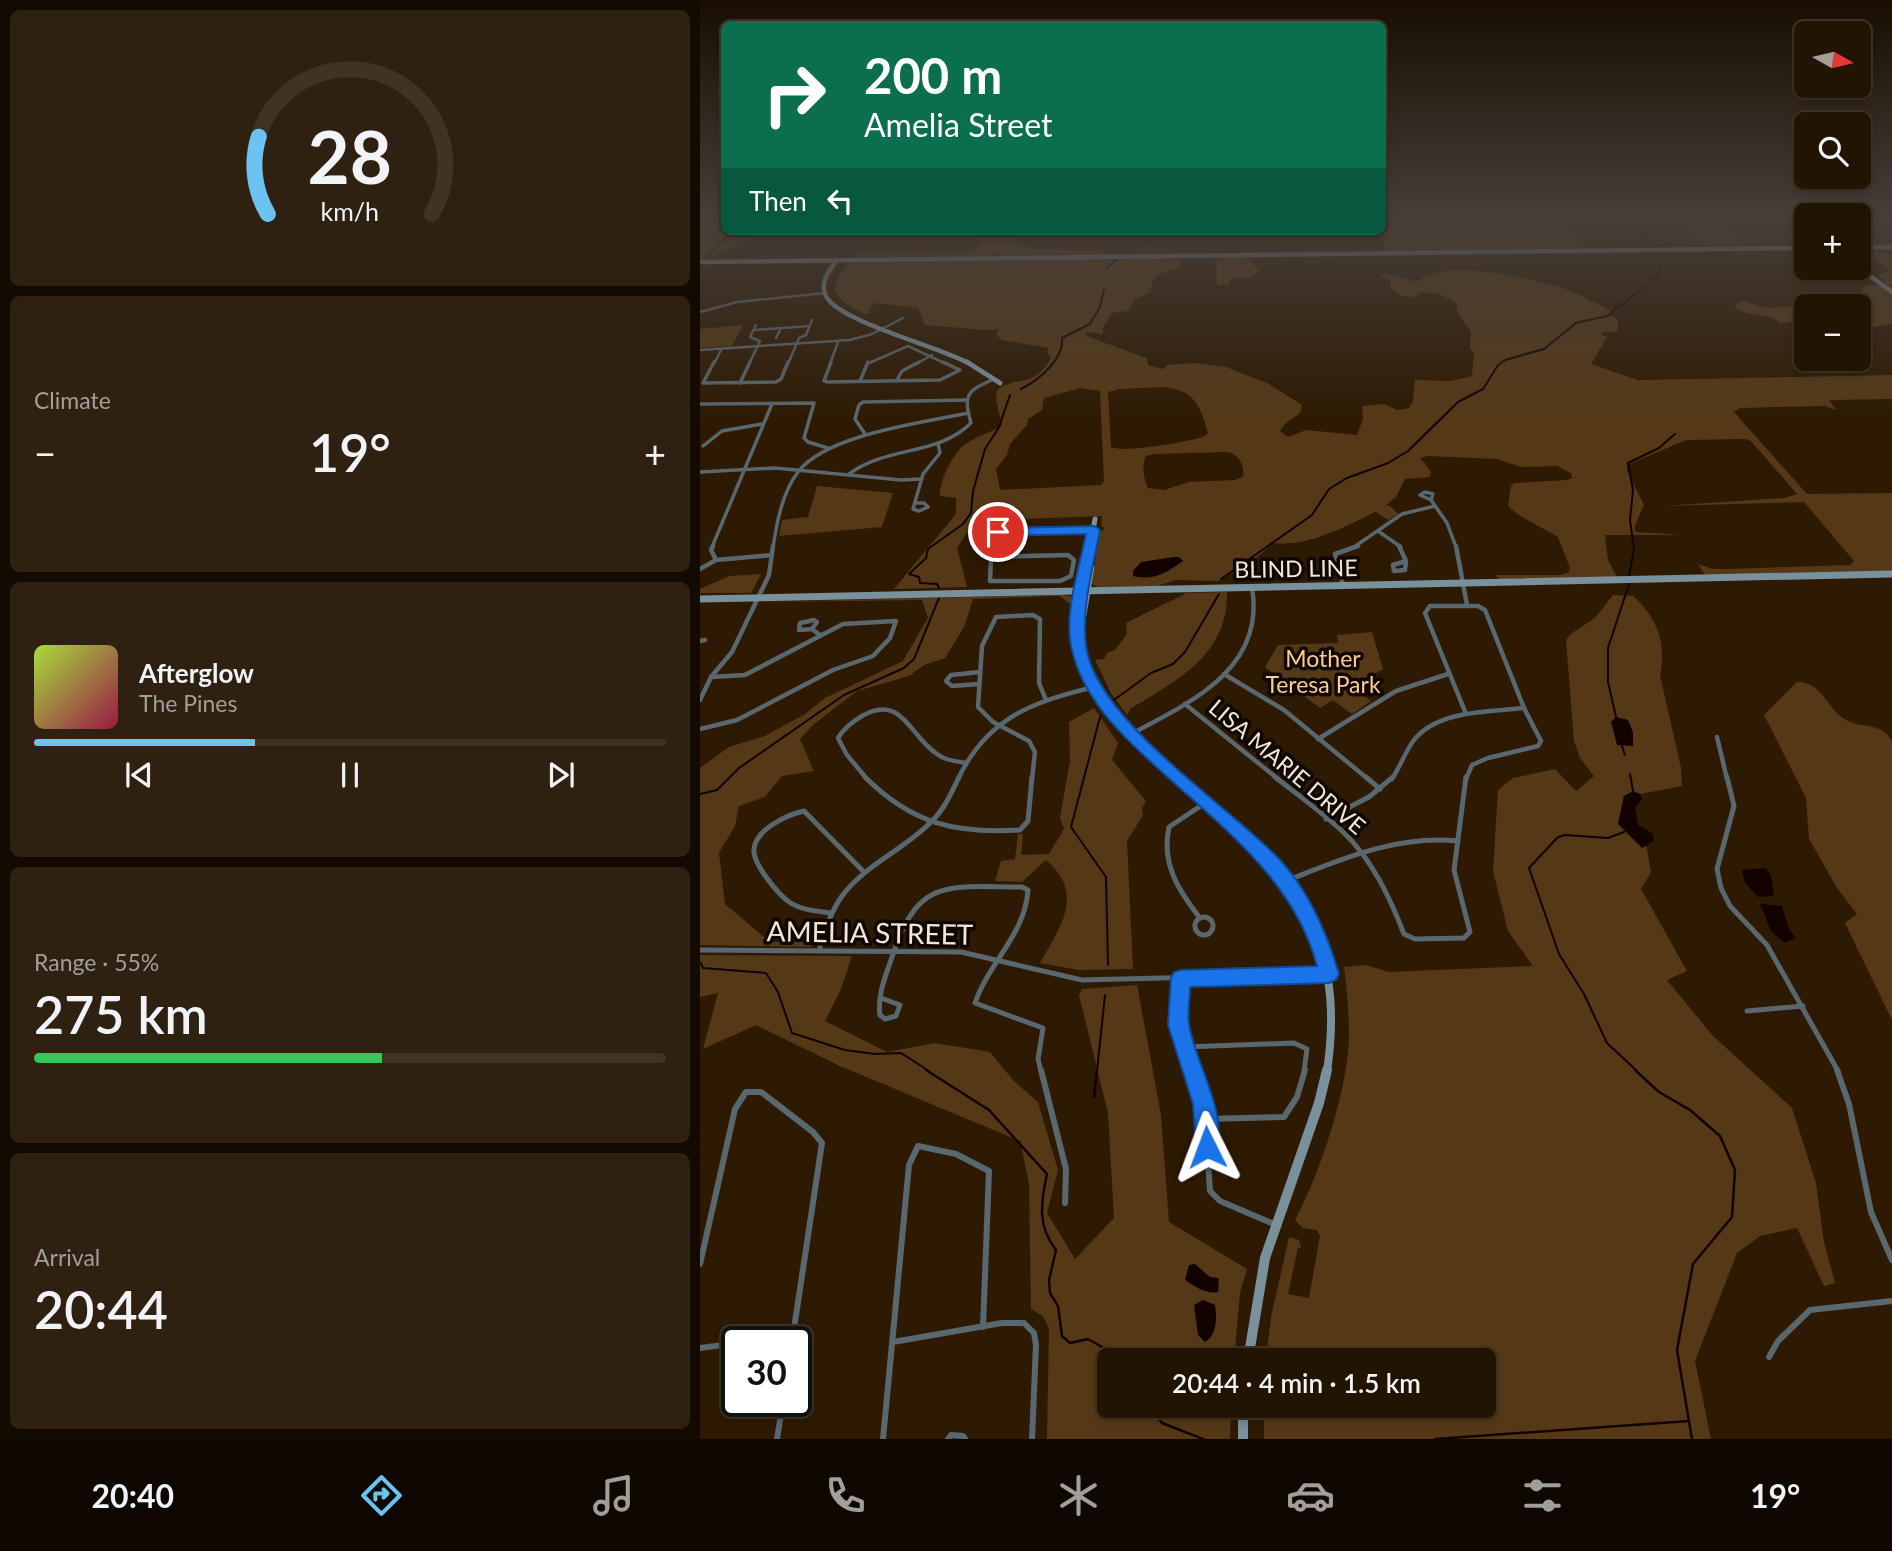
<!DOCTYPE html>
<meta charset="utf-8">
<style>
:root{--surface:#221402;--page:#2e2111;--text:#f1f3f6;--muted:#a29e99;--line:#3f3324;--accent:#6ac3f1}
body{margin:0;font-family:Lato,sans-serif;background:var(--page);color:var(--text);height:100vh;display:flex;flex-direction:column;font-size:26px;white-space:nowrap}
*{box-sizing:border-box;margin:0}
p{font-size:23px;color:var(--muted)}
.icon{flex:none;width:38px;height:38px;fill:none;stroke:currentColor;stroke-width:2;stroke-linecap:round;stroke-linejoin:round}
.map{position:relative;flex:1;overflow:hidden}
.panel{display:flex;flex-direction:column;gap:10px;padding:10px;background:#130b01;width:700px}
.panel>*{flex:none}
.hud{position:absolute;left:21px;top:21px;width:665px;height:214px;border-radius:10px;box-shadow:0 4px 10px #0003,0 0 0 2px var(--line);background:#0b6e4f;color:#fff;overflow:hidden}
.needle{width:46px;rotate:98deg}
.tools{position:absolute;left:1094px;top:21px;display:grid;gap:14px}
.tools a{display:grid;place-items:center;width:77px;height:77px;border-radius:10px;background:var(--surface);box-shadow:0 4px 10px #0003,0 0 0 2px var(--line);font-size:35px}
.speed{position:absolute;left:21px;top:1326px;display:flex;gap:14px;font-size:35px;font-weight:700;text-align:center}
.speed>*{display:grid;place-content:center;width:91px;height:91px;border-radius:50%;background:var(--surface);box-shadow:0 4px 10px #0003,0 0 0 2px var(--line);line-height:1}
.speed .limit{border:4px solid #111;border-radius:10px;background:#fff;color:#111}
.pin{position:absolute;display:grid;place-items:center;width:60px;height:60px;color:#fff;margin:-30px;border:4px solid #fff;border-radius:50%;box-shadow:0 2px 7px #0007}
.me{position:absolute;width:77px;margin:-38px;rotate:357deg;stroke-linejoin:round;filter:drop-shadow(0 0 5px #0008)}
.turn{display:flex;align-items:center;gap:24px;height:147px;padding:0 28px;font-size:32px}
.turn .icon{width:91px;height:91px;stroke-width:2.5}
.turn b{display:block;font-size:49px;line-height:60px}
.then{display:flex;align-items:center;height:66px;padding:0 28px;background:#0003;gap:14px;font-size:26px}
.big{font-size:52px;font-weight:600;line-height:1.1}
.panel .card{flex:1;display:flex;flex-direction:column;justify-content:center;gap:10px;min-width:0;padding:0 24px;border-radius:10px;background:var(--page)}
.panel .dial{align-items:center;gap:0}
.dial svg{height:182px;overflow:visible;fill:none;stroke:var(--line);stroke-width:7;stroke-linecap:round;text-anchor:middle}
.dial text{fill:var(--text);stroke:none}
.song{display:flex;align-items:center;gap:21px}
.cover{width:84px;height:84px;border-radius:10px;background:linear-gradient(135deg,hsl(80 70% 55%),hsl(340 70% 35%))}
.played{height:7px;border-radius:4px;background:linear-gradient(90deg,var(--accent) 35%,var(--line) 35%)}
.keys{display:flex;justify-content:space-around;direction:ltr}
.heat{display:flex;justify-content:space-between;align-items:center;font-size:38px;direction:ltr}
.charge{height:10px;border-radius:5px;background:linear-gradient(90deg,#34c759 55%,var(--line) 0)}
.trip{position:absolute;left:397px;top:1348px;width:399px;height:70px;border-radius:10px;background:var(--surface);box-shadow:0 4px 10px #0003,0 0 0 2px var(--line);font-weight:600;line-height:70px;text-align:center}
.tab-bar{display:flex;height:112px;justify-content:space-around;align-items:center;background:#0e0801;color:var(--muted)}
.tab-bar .icon{width:49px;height:49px}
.tab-bar .selected{color:var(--accent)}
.tab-bar b{font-size:32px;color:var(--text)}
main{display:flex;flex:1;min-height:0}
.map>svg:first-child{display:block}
.green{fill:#553917;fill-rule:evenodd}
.water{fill:#120300}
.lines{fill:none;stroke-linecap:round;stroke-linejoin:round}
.stream-far1{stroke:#120300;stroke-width:2}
.stream{stroke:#120300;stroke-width:2.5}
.street-far4{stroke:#59676f;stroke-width:2.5}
.street-far3{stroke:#59676f;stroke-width:3.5}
.street-far2{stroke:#59676f;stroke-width:4.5}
.street-far1{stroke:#59676f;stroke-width:5}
.street{stroke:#59676f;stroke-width:6}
.secondary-far4{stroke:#79909d;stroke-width:4.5}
.secondary-far3{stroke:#79909d;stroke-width:5}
.secondary-far2{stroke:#79909d;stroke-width:7}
.secondary-far1{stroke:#79909d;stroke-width:8}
.secondary{stroke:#79909d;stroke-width:10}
.route{fill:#1a73e8;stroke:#114b97;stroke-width:2}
.labels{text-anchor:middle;stroke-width:7;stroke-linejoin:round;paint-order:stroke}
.street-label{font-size:23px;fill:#f4e7d9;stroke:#0f0701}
.park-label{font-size:23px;fill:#fdcb94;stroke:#0f0701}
.near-street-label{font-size:28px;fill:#f4e7d9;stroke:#0f0701}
</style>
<main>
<section class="panel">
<div class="card dial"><svg viewBox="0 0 100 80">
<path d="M14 69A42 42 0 1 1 86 69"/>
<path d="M14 69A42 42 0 0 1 10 35" stroke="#6ac3f1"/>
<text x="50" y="56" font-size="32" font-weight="700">28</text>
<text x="50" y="72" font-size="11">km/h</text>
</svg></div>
<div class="card"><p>Climate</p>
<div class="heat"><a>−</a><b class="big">19°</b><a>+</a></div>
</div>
<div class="card">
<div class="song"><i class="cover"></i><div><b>Afterglow</b><p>The Pines</p></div></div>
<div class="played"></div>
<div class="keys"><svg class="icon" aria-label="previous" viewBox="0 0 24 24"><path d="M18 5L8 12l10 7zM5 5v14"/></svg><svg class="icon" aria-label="pause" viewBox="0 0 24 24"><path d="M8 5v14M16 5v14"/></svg><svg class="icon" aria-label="next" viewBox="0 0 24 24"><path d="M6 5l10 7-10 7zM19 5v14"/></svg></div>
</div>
<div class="card"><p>Range · 55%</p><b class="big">275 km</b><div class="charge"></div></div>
<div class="card"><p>Arrival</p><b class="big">20:44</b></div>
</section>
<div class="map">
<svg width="1192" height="1439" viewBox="0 0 1192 1439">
<rect width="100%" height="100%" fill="#2e1a02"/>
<g class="green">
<polygon points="0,217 24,217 24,231 67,231 7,260 0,260"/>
<polygon points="784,217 858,217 885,248 686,251 677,231 682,231 683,222"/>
<polygon points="975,217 1013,217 1045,246 1007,246"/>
<path d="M272,231L311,232L310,235L331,249L396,251L405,253L410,258L484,259L475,270H467L453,279L451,292L435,299L428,311L412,313L403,327V334L387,332L386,336L447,358L448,365L463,369L468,365L494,363L526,367L569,384L602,405L600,413L586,423L580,431L588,437L606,430L657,435L663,419L662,406L684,404L697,410L709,408L713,401L715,380L751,381L772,376L774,352L770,349L771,332L758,313L756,303L740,294L720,292L715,297L702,296L691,288V281L679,275C694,271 703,279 717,282C743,256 841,280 874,292C885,297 897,304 908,309L911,313L906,315L914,317L918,321L917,332H901L902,335L907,337L891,364L938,380L1192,375V399L1129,400L1136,410L1125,406L1040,408L1034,412L1107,494L1192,493V571L1005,575L998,564L1013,569H1028L1151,565L1154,561L1104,502L962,506L1085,498L1097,494L1051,441L1045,439L986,440L927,465V471L944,505L934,528L936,532L982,535H905L908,560L917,577L800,579L795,575H860L868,573L870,568L858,537L817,514L808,506L811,486L814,483L867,480L872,478L871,473L857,466L821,467L797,459L728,456L720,458L731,471L730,477L705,479L696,497L685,506L689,505L698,514L688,520L676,512L679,510C646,526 611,547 573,543L552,562L518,581L476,580L457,586L398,587L392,584L399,534L405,528L401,526L402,516L300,520L293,533H267L257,548L267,587L194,589L256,514V498L240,496C239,482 252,455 263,446C274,437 291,433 302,425L296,400L297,390C318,375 333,389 351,358L347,352L349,348L301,340L296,333L300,329L286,330L225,325L218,308L176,303L169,308L170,313L166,314C152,307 127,298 138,278C142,271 145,265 154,263L373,259L371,254L158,257L154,254L272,252L280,246V236ZM463,387C495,390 500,405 508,433L505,436C490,442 423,453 411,447L408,392L419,389ZM380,388L400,391L404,481L401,485L300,490L296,469L307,455L310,444L327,425L328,419L342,410L344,398ZM528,452C539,455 545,465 543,477L535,480L489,482L464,490L448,488C444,480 441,464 446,456L455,454Z"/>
<polygon points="1176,250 1192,254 1192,324 1159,329 1159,314 1169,312 1145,296 1162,292 1164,286 1186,284 1178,275 1190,271 1172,255"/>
<polygon points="546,257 559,271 550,278 531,278 528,285 517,285 516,263 519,258"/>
<path d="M1044,301L1066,308L1123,304L1133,306H1106V321L1080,323C1070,313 1048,317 1034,307L1038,302Z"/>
<polygon points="43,325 32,346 0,348 0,329"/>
<polygon points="117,486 193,493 182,527 79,536 82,520 108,517"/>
<polygon points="61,574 51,593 0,593 0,589 30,576"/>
<path d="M527,592C528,655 478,680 430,709L427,715L411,693L395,660L404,659L407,653L415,650L427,634L426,623L487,593Z"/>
<polygon points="364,595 374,597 374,607 360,596 273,599 264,627 245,658 224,665 209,676 157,691 114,724 100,739 114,771 82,776 65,797 39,806 35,826 19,853 25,904 70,942 113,942 111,947 0,945 0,768 29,747 65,736 105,714 125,698 203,661 228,618 222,600 60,602"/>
<path d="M913,595L933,596C957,617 967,644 960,675L981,768L982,786L940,794L933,792L924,796L918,824L942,847L946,844L951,872L941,889L987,971L967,980L1012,1035L1092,1108L1116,1183L1124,1242L1135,1283L1124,1286L1097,1228L1060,1236L1037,1253L995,1361L1011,1439H564V1405H784V1360H566L571,1317L589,1237L599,1240L601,1248L598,1247L588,1294L609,1298L620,1236L617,1230L603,1228L595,1220C620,1174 648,1089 649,1036C649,1013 647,990 644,967L666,965L689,972L833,966L808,931L793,871L798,790L813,778L855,769L876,791L894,776L880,758L874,741L866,640L872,633L895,618Z"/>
<polygon points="672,632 683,669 652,687 671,701 652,714 633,700 620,708 565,667 578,645 638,643 637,635"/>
<path d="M1097,682C1124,682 1127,711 1148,721C1165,729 1181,722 1192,741V1020L1145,923L1157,914L1137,888L1109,839L1106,798L1064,715Z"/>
<path d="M394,708L418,743L412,760L446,801L442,808L443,815L427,841L433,969L379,970L340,963C360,927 386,894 346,860L322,882L295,881L301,861L315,859L318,834H323L321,855L349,854L364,829L360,818L370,761L369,722Z"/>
<polygon points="0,955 152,956 141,989 125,1021 187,1052 235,1043 290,1052 313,1080 338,1102 358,1170 347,1213 375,1259 414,1218 408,1113 379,995 382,989 437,985 461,1115 469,1222 547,1269 540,1293 534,1360 410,1360 410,1405 531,1405 530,1439 347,1439 349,1328 343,1316 331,1309 329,1183 320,1141 140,1066 56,1025 3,1049 18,993 0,997"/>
</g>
<g class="water">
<path d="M474,557H479L483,561C466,573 454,581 433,576V571L441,562Z"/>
<polygon points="916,717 928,720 933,732 933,746 917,745 911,722"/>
<polygon points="933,791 940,794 942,799 935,808 938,825 952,833 954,841 942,848 918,824 924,796"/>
<polygon points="1065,868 1071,875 1074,896 1058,897 1045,883 1042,870"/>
<polygon points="1060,904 1082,906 1089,929 1096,938 1084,943 1071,931"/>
<path d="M495,1264L510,1277L519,1278L518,1292C507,1295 494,1286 485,1280L489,1265Z"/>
<path d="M503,1300L515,1305C517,1318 517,1335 505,1342L498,1335L494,1305Z"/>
</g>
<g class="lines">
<g class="stream-far1">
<polyline points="927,217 949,247"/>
<polyline points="396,247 420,252"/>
<polyline points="418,255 450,239 457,231"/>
<polyline points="4,259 33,231"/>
<polyline points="0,264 3,268 0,270"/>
<polyline points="407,268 417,259"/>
<path d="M321,389C341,379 364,358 362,338L390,324L400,307L404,289"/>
<polyline points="929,575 934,550 930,520 933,490 928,463 959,448 975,434"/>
<polyline points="521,579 612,515 629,489 647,478 688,463 708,451 758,402 783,389 798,365 805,360 844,349 876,323 907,316 957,277 960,270 952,252"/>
<polyline points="239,588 237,584 220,583 219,577 209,574 226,558 228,549 263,524 271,513 273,491 285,449 299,427 310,395"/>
<polyline points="414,700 451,673 473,664 485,652 519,594"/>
<polyline points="400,717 371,827 406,877 408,965"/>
<polyline points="916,717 908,682 908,648 929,584"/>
<polyline points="922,746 925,755"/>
<polyline points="930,774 933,791"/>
<polyline points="0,794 17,790 39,768 144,695 204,668 214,659 239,598"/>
<polyline points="924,832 908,838 865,835 858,837 829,868 859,954 884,994 907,1043 937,1071"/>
<polyline points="1,963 3,968 66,973 78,992 92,1033 145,1050 175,1054 201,1053 229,1071"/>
<polyline points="397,1071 405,995"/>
</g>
<g class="stream">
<path d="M226,1070L289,1110L347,1174C341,1202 337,1226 356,1250L349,1280L350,1293L358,1306L362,1336L370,1343L388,1339L402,1347L412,1360"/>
<polyline points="935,1070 959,1092 990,1110 1020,1136 1035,1170 1032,1217 993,1264 977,1350 992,1439"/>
<polyline points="394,1097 397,1070"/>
<polyline points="448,1405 462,1423 503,1439"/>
<polyline points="735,1439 989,1421"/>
</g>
<g class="street-far4">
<polyline points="1158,218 1192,223"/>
<polyline points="0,312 37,302 125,293"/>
<polyline points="54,330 110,326"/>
<polyline points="76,338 81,328"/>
<polyline points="0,350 150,340 172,334 203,318"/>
<polyline points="14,364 21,350"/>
<polyline points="49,364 60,341 50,337 56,325"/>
<polyline points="88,364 99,338 106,335 112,320"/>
<polyline points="130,364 138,342"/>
<polyline points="167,364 208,346 246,364"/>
<polyline points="216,364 232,355"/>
</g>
<g class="street-far3">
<polyline points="14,362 3,383 76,382 81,379 88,362"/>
<polyline points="131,362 124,381 128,382 240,380 260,370 243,362"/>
<polyline points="197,380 202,371 219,362"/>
<polyline points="160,381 168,362"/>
<polyline points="40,383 50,362"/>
<polyline points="0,404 114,403 104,438 108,442 128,448"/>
<polyline points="165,434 155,419 159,405 163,402 266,400"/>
<polyline points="3,446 22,431 62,424"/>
<polyline points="0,472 75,468 201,480 222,479"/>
<path d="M149,474C186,446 238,456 271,423C263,394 267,391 294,379"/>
<polygon points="725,492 733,494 731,500 720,495"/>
<polyline points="731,500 747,523 756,547"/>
<polyline points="215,503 224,503 228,507 219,511 213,509 223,474 240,453 238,443"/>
<polyline points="678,531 701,547"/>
<polyline points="298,532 394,530"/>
<polyline points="12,547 72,404"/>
<path d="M73,547C77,522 82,493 98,472C127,434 223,423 268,413"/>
<polyline points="293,547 300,527"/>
<polyline points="654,547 702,514 735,506"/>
</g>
<g class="street-far2">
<polyline points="13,546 11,550 16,560"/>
<polyline points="699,546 706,561"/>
<polyline points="756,546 767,605"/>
<polygon points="368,555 374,560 371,576 360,581 290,581 291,557"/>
<polyline points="291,557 293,546"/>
<polygon points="706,561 705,570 694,571 693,565"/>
<polyline points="0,569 16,560 72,555"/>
<polyline points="643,585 635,554 658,546"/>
<polygon points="114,620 117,622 112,629 99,630 100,623"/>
<polyline points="112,629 120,635"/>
<polyline points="0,641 5,640"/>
<polyline points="524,674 584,710 668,779"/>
<polyline points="279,684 252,686 246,681 251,675 280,672"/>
<polyline points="0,700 11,677 32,652 69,575 73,546"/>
<polyline points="485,704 578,779"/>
<polyline points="766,714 725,613 730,606 778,606 785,610 824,708 841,741 838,746 788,758 772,765 766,779"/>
<polyline points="0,729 37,720 133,670 173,656 190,638 196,621 143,624 45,675 11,677"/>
<path d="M431,734C492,702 566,668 552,587"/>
<polyline points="1017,737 1027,779"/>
<polyline points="618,739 696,691 748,674"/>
<path d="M167,779L147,755L138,738C144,728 152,722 162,716C203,692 210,739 240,756C247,761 257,761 266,763"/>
<path d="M258,779C287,718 332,702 394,687"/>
<polyline points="332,779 335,752 329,741 293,722 278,707 282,646 296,617 333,615 340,619 339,683 346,700"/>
<path d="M692,779C700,767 705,752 714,740C738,710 789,712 824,708"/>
</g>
<g class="street-far1">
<path d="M165,777C212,824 256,834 320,830L328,821L332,777"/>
<path d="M575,777C598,795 622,812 643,832C672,859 690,898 704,934L715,939L764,938L770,932L754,870L766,777"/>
<polyline points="666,777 680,789"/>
<polyline points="1027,777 1034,806 1017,869 1021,888 1030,906 1067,945 1138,1071"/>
<polyline points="626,819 669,797 693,777"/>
<path d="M586,881C642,859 696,835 758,841"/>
<path d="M131,913C117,911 101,910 89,902C78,894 52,863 54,849C56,829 87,815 104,811L164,872"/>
<circle cx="504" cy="926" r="9"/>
<path d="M500,918C478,890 461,863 469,827L505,803"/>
<polyline points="0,950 261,952 382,980 626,974"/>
<path d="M119,951C124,931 130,913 142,896C165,865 203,850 230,823C244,810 251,794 259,777"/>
<polyline points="481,978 479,1025 494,1071"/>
<path d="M181,998L200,1005L196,1016L185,1019L180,1015C177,995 186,975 192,957C218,876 248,887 322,887L328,890C325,935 289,962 275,1003L343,1028L338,1059L341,1071"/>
<polyline points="1047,1011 1103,1006"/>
<polyline points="485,1047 594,1043 607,1049 604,1071"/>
</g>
<g class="street">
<polyline points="341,1070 366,1169 365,1203"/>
<polyline points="493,1070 504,1104 510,1191 520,1201 574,1224"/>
<polyline points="1137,1070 1149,1104 1171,1212 1192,1260"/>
<polyline points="506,1119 584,1117 597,1097 605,1070"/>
<polyline points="0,1264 35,1109 46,1092 61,1092 113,1132 122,1143 92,1342"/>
<polyline points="44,1342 94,1334"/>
<polyline points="193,1342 302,1323 324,1323 334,1333 336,1345 332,1439"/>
<polyline points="0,1348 37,1343"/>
<polyline points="1069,1357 1078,1341 1110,1310 1192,1301"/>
<polyline points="77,1439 83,1402"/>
<polyline points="183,1439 209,1165 218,1146 256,1154 289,1171 283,1327"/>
<polyline points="248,1439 251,1435 263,1436 265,1439"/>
</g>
<g class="secondary-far4">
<polyline points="1096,217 1106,225"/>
<polyline points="1158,247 1192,247"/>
<path d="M137,260C130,270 120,281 125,294C134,321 242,347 270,364"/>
<polyline points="0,262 1106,248"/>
<polyline points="1158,267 1192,292"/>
</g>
<g class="secondary-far3">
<polyline points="267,362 300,383"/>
<polyline points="390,547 395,519"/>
</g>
<g class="secondary-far2">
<path d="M390,546C383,578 373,615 379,648C388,703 440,745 480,779"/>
<polyline points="0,599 1192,574"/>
<polyline points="379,620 383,615 391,567 388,564"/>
</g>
<path class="secondary-far1" d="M478,777C580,866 649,925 627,1071"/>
<g class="secondary">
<polyline points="548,1360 565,1258 619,1103 627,1070"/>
<polyline points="543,1405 543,1439"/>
</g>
</g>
<linearGradient id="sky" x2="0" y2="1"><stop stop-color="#190e01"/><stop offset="0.52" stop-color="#463e39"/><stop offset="1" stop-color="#463e39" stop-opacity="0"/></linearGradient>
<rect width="1192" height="419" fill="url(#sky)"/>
<path class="route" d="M394,526L400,530C393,568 381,608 386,646C396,721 530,806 581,861C610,893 627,933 639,974L636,980L629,983L490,987C490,999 487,1013 489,1024C494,1062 531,1116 515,1155L507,1158L499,1155L496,1147L493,1104L468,1025L471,978L474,972L481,970L617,966C594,877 515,822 451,762C417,731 383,697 372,650C363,614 379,570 386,534L298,536L292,532L298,528Z"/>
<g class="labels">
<g class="street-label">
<text transform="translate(596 569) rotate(-1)" y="8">BLIND LINE</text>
<text transform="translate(587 767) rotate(40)" y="8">LISA MARIE DRIVE</text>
</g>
<g class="park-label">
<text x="623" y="667">Mother<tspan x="623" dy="26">Teresa Park</tspan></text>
</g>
<g class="near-street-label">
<text transform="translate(170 933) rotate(1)" y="10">AMELIA STREET</text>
</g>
</g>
</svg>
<div class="tools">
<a><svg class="needle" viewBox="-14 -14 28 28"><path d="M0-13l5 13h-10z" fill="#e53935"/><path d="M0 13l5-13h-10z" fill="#a29e99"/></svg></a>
<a><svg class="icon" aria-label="search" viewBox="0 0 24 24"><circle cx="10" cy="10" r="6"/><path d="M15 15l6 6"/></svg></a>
<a>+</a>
<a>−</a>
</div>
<div class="speed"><div class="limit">30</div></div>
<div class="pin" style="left:298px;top:532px;background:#d93025"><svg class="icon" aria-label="arrive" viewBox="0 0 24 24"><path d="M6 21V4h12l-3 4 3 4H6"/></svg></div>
<svg class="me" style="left:507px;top:1147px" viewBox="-20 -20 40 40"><path d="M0-17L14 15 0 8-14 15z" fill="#1a73e8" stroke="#fff" stroke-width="4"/></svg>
<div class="trip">20:44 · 4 min · 1.5 km</div>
<div class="hud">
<div class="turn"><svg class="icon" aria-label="right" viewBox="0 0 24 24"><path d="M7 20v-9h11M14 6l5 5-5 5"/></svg><div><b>200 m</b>Amelia Street</div></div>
<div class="then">Then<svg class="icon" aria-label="left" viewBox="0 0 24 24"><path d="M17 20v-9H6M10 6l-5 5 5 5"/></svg></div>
</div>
</div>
</main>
<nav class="tab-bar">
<b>20:40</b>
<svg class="icon selected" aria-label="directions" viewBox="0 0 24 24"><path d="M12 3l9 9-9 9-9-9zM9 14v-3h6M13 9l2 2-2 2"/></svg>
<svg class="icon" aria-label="music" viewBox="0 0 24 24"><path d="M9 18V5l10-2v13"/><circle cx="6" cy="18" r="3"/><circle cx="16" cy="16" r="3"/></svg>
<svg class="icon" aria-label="phone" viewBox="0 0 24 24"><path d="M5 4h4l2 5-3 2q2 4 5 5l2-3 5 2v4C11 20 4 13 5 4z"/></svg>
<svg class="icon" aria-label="climate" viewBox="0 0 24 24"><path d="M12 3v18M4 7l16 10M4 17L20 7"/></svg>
<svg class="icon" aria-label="car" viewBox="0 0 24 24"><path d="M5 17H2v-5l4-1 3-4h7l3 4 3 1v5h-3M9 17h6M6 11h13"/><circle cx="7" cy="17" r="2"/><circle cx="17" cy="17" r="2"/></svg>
<svg class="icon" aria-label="filters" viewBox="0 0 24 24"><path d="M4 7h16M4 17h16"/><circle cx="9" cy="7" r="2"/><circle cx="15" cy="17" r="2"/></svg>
<b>19°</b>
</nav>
